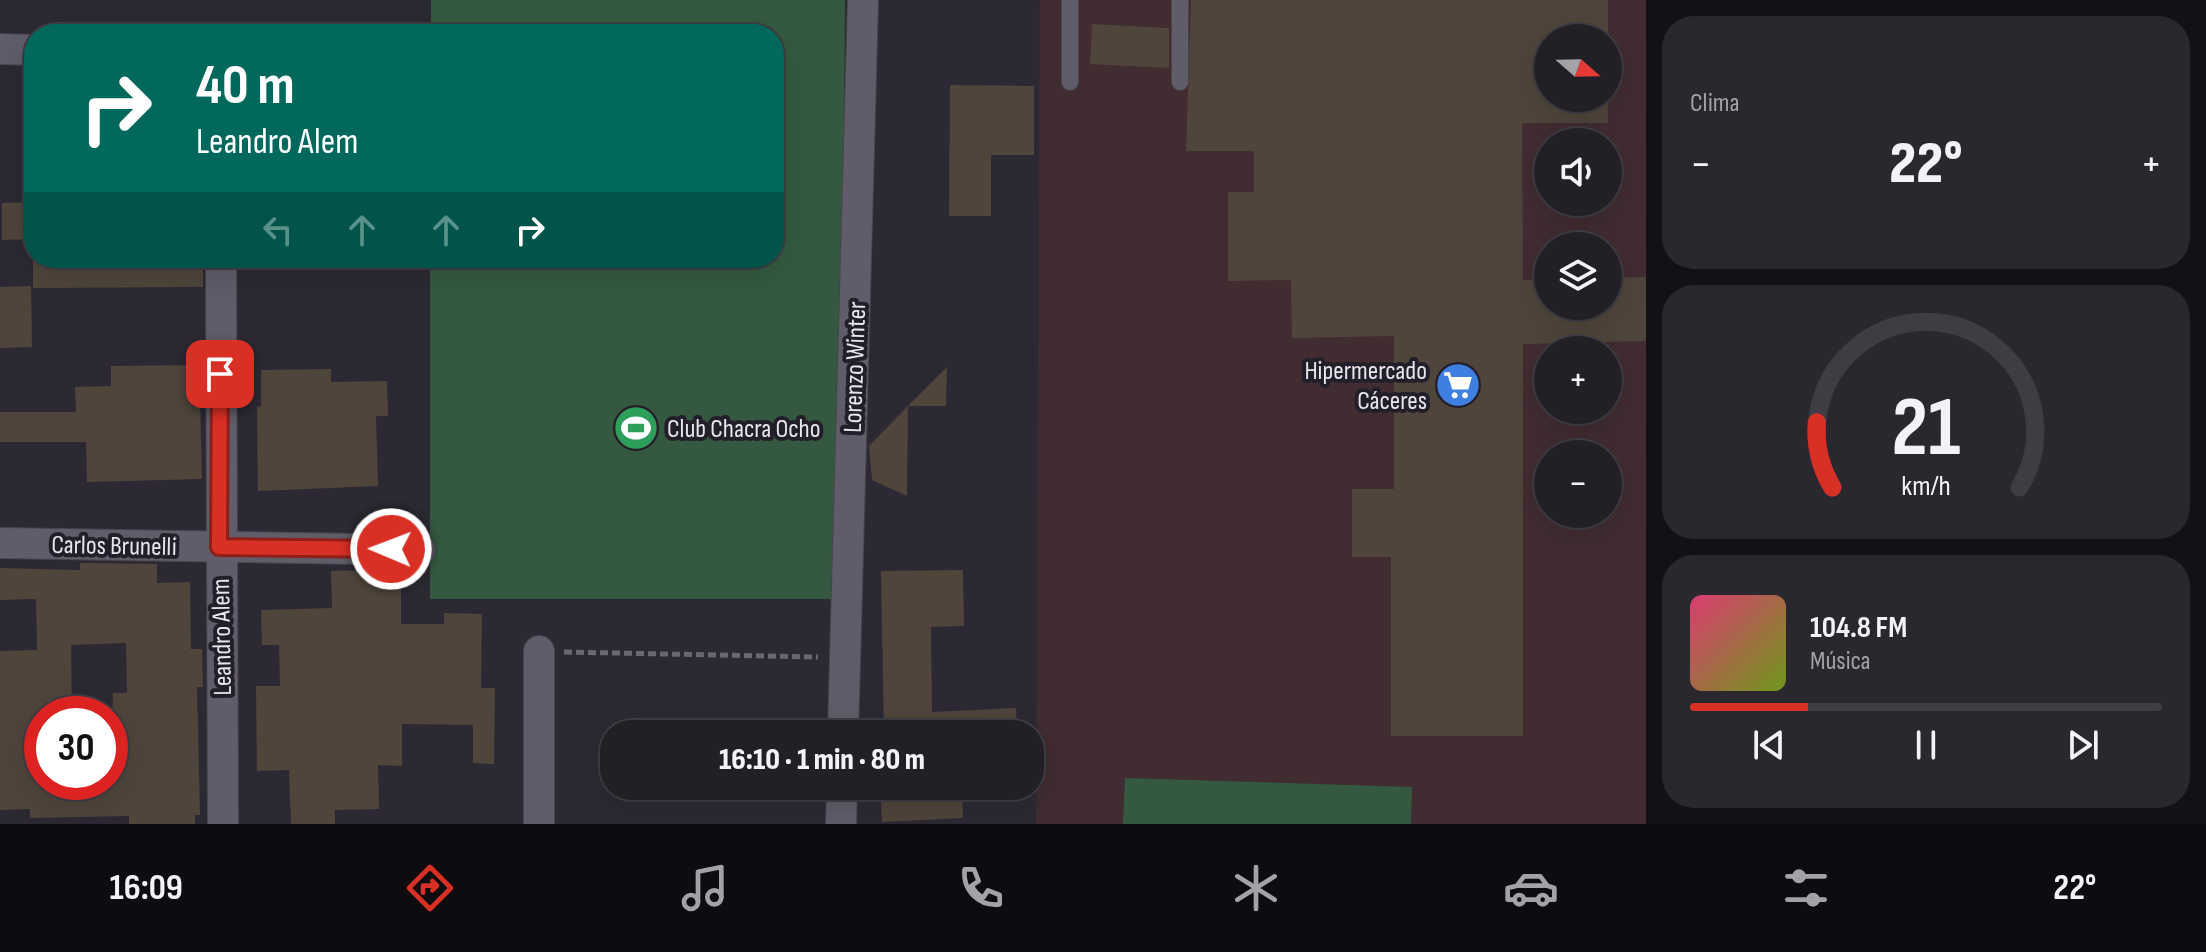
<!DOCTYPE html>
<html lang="es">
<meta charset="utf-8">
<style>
:root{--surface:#221f27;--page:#2a272f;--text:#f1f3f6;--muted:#a2a2a7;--line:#3f3d44;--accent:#d93025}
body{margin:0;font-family:"Sofia Sans Condensed",sans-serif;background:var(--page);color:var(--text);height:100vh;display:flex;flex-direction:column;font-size:30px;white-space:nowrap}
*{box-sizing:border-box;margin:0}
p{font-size:26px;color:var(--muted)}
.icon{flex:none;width:44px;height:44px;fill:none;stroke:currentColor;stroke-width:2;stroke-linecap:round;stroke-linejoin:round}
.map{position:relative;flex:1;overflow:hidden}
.side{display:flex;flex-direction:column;gap:16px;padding:16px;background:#131115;width:560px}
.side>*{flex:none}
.hud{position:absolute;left:24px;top:24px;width:760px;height:244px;border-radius:32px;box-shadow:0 8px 32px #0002,0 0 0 2px var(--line);background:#00695c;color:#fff;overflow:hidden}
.needle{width:52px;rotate:110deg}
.tools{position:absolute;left:1534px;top:24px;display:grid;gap:16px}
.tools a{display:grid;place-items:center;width:88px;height:88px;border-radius:50%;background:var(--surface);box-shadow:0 8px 32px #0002,0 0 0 2px var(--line);font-size:40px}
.speed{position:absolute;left:24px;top:696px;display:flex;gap:16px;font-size:40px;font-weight:700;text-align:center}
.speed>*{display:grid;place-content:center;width:104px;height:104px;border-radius:50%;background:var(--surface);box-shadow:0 8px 32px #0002,0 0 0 2px var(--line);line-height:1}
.speed .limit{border:12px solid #d22;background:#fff;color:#111}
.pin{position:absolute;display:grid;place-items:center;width:68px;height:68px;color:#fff;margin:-34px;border-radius:16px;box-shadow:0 4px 12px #0006}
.me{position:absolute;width:88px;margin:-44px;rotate:271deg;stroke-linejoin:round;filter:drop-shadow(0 0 6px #0008)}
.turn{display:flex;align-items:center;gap:28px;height:168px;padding:0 40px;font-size:36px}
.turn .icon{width:104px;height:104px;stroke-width:2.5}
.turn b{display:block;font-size:56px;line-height:68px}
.lanes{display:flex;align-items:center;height:76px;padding:0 40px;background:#0003;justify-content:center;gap:40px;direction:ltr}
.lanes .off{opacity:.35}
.big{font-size:60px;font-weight:800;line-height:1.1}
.side .widget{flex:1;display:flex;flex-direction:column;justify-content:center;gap:12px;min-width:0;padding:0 28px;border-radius:32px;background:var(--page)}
.side .dial{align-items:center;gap:0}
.dial svg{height:208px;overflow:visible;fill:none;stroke:var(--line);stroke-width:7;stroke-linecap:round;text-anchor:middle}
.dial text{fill:var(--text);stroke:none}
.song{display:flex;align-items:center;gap:24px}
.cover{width:96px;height:96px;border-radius:12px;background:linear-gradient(135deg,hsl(340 70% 55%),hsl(80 70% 35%))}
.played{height:8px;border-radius:4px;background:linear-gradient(90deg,var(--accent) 25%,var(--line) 25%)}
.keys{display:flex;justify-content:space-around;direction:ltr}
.heat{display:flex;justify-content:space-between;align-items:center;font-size:44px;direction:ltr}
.trip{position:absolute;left:600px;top:720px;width:444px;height:80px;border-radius:32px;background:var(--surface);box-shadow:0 8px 32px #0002,0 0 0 2px var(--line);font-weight:800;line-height:80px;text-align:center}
.tabs{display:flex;height:128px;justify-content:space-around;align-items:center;background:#0e0c10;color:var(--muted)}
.tabs .icon{width:56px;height:56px}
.tabs .on{color:var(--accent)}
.tabs b{font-size:36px;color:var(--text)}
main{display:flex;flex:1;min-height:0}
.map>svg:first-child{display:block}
.commercial{fill:#402c31;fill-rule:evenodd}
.green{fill:#345940}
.building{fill:#4f453b;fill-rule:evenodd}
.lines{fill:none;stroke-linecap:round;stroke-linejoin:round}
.service-casing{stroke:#47454e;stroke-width:18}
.minor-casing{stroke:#47454e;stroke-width:32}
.path{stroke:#6a6771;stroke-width:5;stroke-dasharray:8 4;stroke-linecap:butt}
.service{stroke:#615c6a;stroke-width:16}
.minor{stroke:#615c6a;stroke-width:30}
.route-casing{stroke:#8d1f18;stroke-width:20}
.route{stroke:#d93025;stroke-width:14}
.labels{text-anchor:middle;stroke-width:8;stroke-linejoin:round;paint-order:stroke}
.street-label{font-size:26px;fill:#e7e5ed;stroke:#231f2a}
.poi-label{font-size:26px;fill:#e7e5ed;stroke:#231f2a;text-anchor:end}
</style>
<main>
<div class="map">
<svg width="1646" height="824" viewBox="0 0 1646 824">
<rect width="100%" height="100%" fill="#2d2934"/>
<path class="commercial" d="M1040,0H1646V824H1036ZM1548,38H1608V98H1548ZM1548,142H1608V202H1548ZM1548,246H1608V306H1548ZM1548,350H1608V410H1548ZM1548,454H1608V514H1548Z"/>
<g class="green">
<polygon points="431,0 845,0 841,599 430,599 430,258 774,258 774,34 431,34"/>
<polygon points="1125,778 1412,787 1411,824 1123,824"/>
</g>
<g class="building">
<polygon points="1191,0 1608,0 1608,38 1548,38 1548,98 1608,98 1608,123 1522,123 1523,280 1548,280 1548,306 1608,306 1608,278 1646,277 1646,341 1523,344 1523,736 1391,736 1391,557 1352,557 1352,489 1394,489 1394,336 1292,338 1291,280 1228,281 1228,192 1254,192 1254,151 1186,151"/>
<polygon points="1092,24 1169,28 1169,68 1090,64"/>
<polygon points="950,85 1034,86 1034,155 991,155 991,216 949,216"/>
<polygon points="31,202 32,239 2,240 2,203"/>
<polygon points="33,258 203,258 203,287 33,288"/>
<polygon points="31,286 32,347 0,348 0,287"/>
<polygon points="203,365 203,400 200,400 202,479 87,482 86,442 0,442 0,412 76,412 75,387 111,386 111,366"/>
<polygon points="947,367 946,406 908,406"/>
<polygon points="331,369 331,382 387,381 388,416 376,416 378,486 258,491 257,407 261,406 261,370"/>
<polygon points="908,406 907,496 872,480 869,446"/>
<path d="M80,563L157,564V583L190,582L191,649H202L203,687H197L200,815H195V824H129V816L30,818V809L0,810V651L37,650L36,599L0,600V568L80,570ZM126,643L127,693H113L110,782H42V714H72L71,645Z"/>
<polygon points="401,569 401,624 444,624 444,613 482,614 481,688 495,688 494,764 473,763 473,725 402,724 402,766 378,765 379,809 335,810 335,824 291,824 289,770 257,771 256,686 280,686 279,645 262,645 261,610 332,608 331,571"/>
<polygon points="963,570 964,626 931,627 932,712 1016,708 1017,734 884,734 881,571"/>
<polygon points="880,786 962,786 963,818 882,822"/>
</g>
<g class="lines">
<g class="service-casing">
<g id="service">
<polyline points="1070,82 1070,0"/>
<polyline points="1180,82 1180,0"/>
</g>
</g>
<g class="minor-casing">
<g id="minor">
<polyline points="0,49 34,50"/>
<polyline points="221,258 223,824"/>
<polyline points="0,543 420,550"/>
<polyline points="843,734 863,0"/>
<polyline points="539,824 539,651"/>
<polyline points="841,824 842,786"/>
</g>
</g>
<polyline class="path" points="564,652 818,657"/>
<use href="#service" class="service"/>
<use href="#minor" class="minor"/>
</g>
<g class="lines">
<g class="route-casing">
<polyline id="route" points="220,374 219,547 391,549"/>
</g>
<use href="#route" class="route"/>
</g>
<defs>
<g id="supermarket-disc" transform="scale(2.3)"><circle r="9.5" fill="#3f7fe0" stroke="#231f2a"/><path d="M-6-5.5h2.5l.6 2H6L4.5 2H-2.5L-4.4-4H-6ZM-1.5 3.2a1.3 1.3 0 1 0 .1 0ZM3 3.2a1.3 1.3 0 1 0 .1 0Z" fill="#fff"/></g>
<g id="stadium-disc" transform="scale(2.3)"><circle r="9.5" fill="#2e9e5b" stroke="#231f2a"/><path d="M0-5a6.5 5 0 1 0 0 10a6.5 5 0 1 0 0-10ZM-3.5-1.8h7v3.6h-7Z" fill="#fff"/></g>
</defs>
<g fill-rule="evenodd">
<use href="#supermarket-disc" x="1458" y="385"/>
<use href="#stadium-disc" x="636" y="428"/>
</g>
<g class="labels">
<g class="street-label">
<text transform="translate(854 367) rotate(-88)" y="9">Lorenzo Winter</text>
<text transform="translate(114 545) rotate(1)" y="9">Carlos Brunelli</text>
<text transform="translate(221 637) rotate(-91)" y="9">Leandro Alem</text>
</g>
<g class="poi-label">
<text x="1427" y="379">Hipermercado<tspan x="1427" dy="30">Cáceres</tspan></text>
<text x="667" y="437" text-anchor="start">Club Chacra Ocho</text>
</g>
</g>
</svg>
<div class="tools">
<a><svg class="needle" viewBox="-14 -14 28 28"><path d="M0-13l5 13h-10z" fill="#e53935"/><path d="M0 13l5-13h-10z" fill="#a2a2a7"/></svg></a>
<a><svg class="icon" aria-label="sound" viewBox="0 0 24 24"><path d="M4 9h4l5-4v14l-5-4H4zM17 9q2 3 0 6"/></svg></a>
<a><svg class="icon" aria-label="layers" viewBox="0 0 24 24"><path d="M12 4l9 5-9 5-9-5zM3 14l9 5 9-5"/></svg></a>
<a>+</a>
<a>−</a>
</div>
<div class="speed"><div class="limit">30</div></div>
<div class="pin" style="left:220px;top:374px;background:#d93025"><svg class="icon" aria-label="arrive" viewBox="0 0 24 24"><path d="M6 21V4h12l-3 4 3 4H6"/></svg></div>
<svg class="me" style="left:391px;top:549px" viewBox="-20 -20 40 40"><circle r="17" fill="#d93025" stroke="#fff" stroke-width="3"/><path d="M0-11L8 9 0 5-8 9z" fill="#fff"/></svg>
<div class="trip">16:10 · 1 min · 80 m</div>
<div class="hud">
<div class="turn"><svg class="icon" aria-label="right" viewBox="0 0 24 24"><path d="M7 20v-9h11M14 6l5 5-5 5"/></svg><div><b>40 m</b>Leandro Alem</div></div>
<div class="lanes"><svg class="icon off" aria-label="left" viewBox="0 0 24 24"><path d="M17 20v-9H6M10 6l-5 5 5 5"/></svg><svg class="icon off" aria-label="ahead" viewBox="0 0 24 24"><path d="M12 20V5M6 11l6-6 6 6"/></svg><svg class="icon off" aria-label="ahead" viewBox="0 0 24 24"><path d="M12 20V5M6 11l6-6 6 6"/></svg><svg class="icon" aria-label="right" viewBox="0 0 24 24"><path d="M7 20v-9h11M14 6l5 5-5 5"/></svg></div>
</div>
</div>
<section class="side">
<div class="widget"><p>Clima</p>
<div class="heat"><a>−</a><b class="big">22°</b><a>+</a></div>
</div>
<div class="widget dial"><svg viewBox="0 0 100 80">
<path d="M14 69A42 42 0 1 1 86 69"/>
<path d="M14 69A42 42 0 0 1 8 44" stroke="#d93025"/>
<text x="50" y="56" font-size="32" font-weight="700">21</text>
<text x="50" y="72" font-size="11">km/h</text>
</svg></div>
<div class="widget">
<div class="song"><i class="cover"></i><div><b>104.8 FM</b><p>Música</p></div></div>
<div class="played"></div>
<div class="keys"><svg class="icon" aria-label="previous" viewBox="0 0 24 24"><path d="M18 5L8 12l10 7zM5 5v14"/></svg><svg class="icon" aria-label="pause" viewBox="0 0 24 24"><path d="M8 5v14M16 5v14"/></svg><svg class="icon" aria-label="next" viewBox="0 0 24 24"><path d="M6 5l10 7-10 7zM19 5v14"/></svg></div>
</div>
</section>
</main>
<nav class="tabs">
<b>16:09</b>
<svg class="icon on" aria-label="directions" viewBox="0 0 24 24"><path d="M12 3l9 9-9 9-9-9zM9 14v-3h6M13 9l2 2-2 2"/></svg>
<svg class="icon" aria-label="music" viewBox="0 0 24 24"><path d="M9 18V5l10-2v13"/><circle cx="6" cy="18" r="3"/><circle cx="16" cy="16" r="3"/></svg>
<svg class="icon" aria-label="phone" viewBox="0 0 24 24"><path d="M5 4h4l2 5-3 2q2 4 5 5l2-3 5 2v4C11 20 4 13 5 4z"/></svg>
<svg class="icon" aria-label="climate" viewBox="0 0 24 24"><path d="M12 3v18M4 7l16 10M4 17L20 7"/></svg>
<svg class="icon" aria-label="car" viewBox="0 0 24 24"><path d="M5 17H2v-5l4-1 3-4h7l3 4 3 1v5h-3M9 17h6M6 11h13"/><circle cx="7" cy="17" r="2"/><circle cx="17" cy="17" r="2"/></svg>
<svg class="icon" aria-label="filters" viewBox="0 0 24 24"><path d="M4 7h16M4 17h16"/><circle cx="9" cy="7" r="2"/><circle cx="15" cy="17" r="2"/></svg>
<b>22°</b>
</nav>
